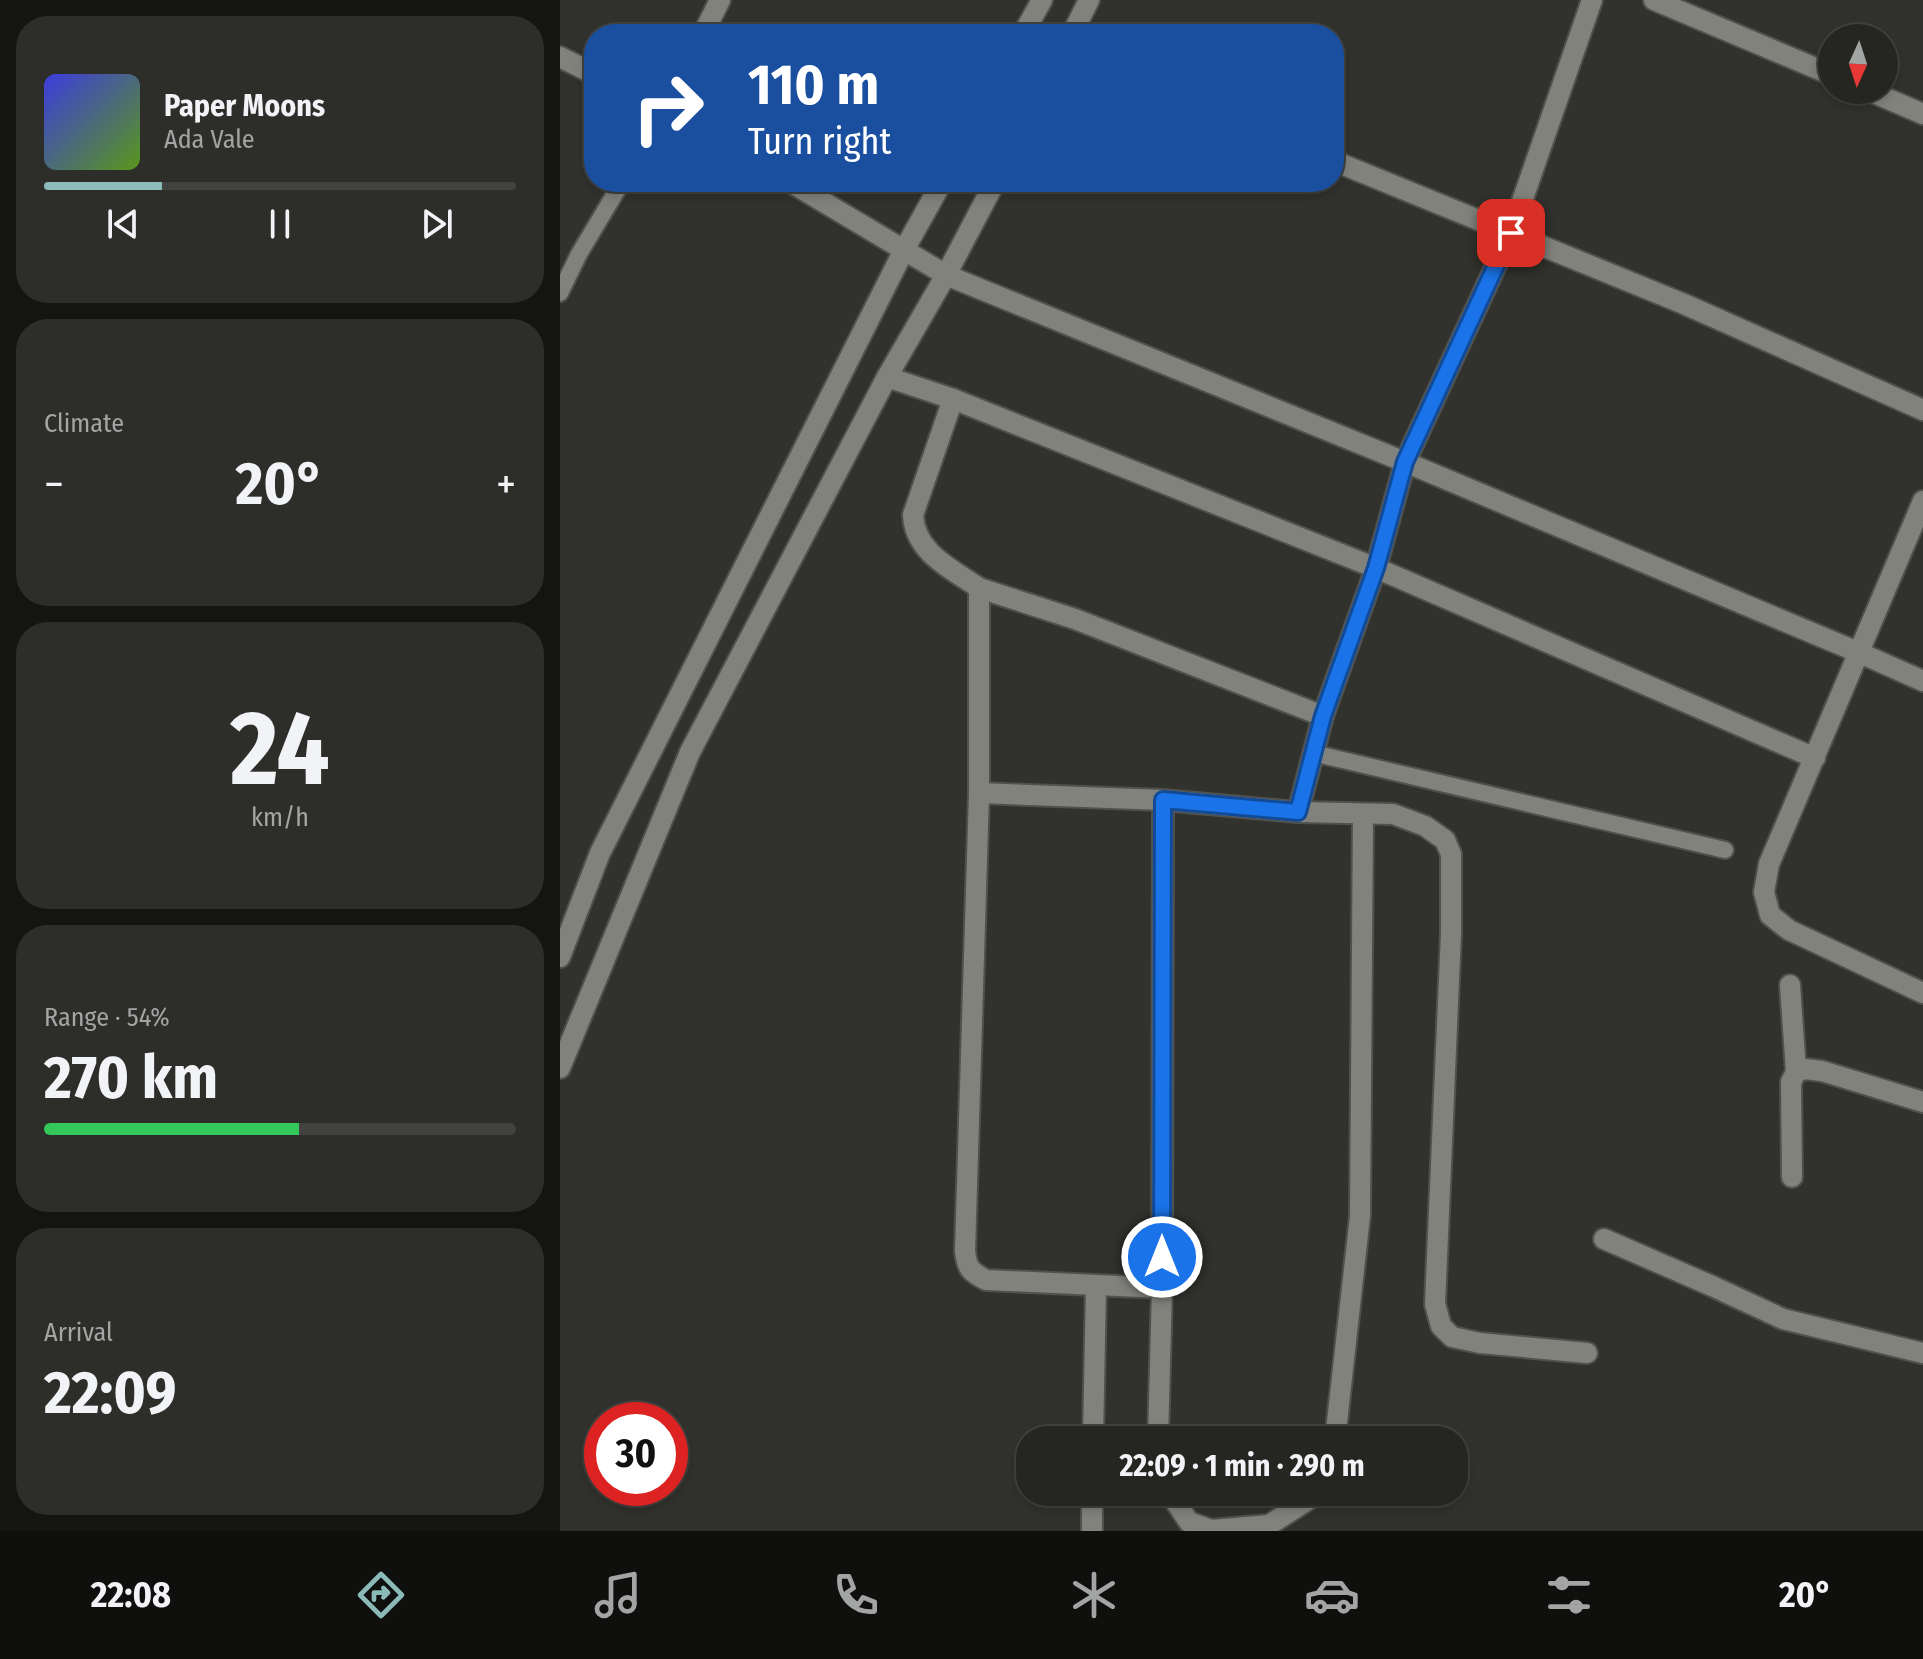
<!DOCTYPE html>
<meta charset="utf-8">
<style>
:root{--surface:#252522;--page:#2d2d2a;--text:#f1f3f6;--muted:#a3a5a5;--line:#424240;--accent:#8bbbb9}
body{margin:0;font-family:"Fira Sans Condensed",sans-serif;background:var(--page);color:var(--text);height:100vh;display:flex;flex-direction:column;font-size:30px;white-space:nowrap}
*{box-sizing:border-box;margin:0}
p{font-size:26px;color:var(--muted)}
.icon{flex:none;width:44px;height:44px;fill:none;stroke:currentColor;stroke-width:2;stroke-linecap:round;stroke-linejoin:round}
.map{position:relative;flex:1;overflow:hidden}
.drawer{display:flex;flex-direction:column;gap:16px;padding:16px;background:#141413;width:560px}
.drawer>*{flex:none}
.hud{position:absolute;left:24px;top:24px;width:760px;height:168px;border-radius:32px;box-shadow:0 4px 12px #0003,0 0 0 2px var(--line);background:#1a4fa0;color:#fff;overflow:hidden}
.needle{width:52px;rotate:183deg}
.buttons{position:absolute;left:1258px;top:24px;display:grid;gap:16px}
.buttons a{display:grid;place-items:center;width:80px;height:80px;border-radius:50%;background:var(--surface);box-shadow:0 4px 12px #0003,0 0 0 2px var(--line);font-size:40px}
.speed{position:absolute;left:24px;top:1402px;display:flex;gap:16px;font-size:40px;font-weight:700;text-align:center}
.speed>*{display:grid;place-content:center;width:104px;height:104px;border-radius:50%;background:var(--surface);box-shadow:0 4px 12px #0003,0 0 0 2px var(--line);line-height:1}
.speed .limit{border:12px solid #d22;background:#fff;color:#111}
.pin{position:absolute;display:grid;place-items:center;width:68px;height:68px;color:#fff;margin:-34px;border-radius:16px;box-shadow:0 4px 12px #0006}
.me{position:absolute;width:88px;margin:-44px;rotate:0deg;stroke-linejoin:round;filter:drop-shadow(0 0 6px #0008)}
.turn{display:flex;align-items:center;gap:28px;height:168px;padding:0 32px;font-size:36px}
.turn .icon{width:104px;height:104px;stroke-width:2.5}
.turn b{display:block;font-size:56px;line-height:68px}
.big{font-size:60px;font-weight:700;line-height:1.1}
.drawer .tile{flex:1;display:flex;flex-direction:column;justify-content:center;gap:12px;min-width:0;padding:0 28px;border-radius:32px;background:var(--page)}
.drawer .dial{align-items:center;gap:0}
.dial b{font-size:104px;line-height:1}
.song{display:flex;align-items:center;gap:24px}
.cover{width:96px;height:96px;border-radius:12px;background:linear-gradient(135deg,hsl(240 70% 55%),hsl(90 70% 35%))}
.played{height:8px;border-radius:4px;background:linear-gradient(90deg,var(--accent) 25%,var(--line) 25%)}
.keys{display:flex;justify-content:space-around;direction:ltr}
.heat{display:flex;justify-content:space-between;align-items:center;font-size:44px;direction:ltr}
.charge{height:12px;border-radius:6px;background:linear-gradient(90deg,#34c759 54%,var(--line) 0)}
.trip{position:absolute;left:456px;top:1426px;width:452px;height:80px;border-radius:32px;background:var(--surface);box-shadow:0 4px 12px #0003,0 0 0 2px var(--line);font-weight:700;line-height:80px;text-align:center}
.tabs{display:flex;height:128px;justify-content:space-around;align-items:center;background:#0f0f0e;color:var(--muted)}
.tabs .icon{width:56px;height:56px}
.tabs .current{color:var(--accent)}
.tabs b{font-size:36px;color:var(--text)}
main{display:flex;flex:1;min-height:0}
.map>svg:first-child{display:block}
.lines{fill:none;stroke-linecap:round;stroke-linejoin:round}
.service-casing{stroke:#50504c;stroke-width:20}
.minor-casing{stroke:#50504c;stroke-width:24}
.service{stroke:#82827d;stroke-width:16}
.minor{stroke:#82827d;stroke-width:20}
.route-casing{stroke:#114b97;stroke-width:20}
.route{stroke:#1a73e8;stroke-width:14}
</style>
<main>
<section class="drawer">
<div class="tile">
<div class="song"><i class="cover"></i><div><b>Paper Moons</b><p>Ada Vale</p></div></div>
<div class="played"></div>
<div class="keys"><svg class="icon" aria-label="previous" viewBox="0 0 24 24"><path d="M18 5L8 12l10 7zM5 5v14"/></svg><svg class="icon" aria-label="pause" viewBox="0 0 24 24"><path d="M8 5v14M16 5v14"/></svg><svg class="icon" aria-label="next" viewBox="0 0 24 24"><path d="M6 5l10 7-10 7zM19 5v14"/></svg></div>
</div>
<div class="tile"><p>Climate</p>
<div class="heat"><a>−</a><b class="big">20°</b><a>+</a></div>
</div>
<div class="tile dial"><b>24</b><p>km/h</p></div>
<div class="tile"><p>Range · 54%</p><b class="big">270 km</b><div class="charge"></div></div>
<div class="tile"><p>Arrival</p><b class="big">22:09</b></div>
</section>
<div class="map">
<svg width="1363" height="1531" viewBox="0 0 1363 1531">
<rect width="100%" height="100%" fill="#31312d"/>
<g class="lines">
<g class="service-casing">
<g id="service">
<polyline points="0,293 19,254 62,182"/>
<polyline points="753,753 1165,850"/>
</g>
</g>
<g class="minor-casing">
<g id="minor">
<polyline points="1094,0 1272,75"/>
<polyline points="143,34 160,0"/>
<polyline points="463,34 482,0"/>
<polyline points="512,34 529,0"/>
<polyline points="0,57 34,74"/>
<polyline points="1307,90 1363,114"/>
<polyline points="774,161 1124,304 1363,410"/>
<polyline points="230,182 386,275 845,462 1300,653 1363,681"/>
<polyline points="327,377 393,399 816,568 1255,758"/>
<path d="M393,399L353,515C355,553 392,569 419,588V793L405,1251C407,1269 411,1272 426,1280L602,1288"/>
<polyline points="1363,501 1209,864 1204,892 1210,915 1229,930 1363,993"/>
<polyline points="419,588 515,619 763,716"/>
<polyline points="419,793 603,800 738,812 833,814 865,826 885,840 891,854 891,933 875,1304 881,1326 892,1337 920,1343 1027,1353"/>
<polyline points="738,812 763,716 816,568 845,462 951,233 1032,0"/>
<polyline points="0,957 40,853 344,250 382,182"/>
<polyline points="1230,985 1236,1072"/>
<polyline points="0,1068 130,752 327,377 386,275 435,182"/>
<polyline points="1232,1177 1231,1082 1236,1072 1245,1069 1262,1071 1363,1102"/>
<polyline points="1044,1239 1152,1286 1223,1319 1363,1353"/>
<polyline points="533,1440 536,1285"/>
<polyline points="598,1440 602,1288 603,800"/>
<polyline points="775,1440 800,1216 803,815"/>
<polyline points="609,1492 629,1522 651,1530 709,1525 760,1492"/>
<polyline points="532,1531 532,1492"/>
</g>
</g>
<use href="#service" class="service"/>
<use href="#minor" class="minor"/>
</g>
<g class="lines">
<g class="route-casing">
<polyline id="route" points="602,1257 603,800 738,812 763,716 816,568 845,462 951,233"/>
</g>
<use href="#route" class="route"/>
</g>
</svg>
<div class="buttons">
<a><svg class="needle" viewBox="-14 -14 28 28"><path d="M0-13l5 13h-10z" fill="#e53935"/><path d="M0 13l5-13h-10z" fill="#a3a5a5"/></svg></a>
</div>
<div class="speed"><div class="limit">30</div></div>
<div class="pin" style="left:951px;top:233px;background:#d93025"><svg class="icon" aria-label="arrive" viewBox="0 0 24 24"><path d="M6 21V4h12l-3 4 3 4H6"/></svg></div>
<svg class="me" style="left:602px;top:1257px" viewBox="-20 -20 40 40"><circle r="17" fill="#1a73e8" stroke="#fff" stroke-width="3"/><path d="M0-11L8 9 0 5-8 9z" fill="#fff"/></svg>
<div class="trip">22:09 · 1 min · 290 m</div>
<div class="hud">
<div class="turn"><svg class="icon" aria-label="right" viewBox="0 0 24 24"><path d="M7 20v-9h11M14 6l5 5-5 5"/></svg><div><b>110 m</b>Turn right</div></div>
</div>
</div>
</main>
<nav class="tabs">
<b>22:08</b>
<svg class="icon current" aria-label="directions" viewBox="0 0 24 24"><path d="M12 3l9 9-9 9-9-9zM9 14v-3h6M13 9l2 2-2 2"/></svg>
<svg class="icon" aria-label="music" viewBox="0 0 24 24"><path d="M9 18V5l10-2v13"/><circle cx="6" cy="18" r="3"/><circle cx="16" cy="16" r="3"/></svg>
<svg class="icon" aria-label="phone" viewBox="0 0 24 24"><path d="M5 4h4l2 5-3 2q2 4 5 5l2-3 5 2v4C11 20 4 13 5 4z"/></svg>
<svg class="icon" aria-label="climate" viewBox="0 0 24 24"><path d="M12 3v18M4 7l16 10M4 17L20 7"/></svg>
<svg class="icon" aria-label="car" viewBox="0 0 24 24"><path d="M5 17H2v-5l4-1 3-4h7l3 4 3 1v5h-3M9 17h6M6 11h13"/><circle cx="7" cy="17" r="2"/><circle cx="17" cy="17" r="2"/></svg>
<svg class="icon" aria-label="filters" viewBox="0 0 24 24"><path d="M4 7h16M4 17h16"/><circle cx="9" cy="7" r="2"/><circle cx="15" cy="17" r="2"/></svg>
<b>20°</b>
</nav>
